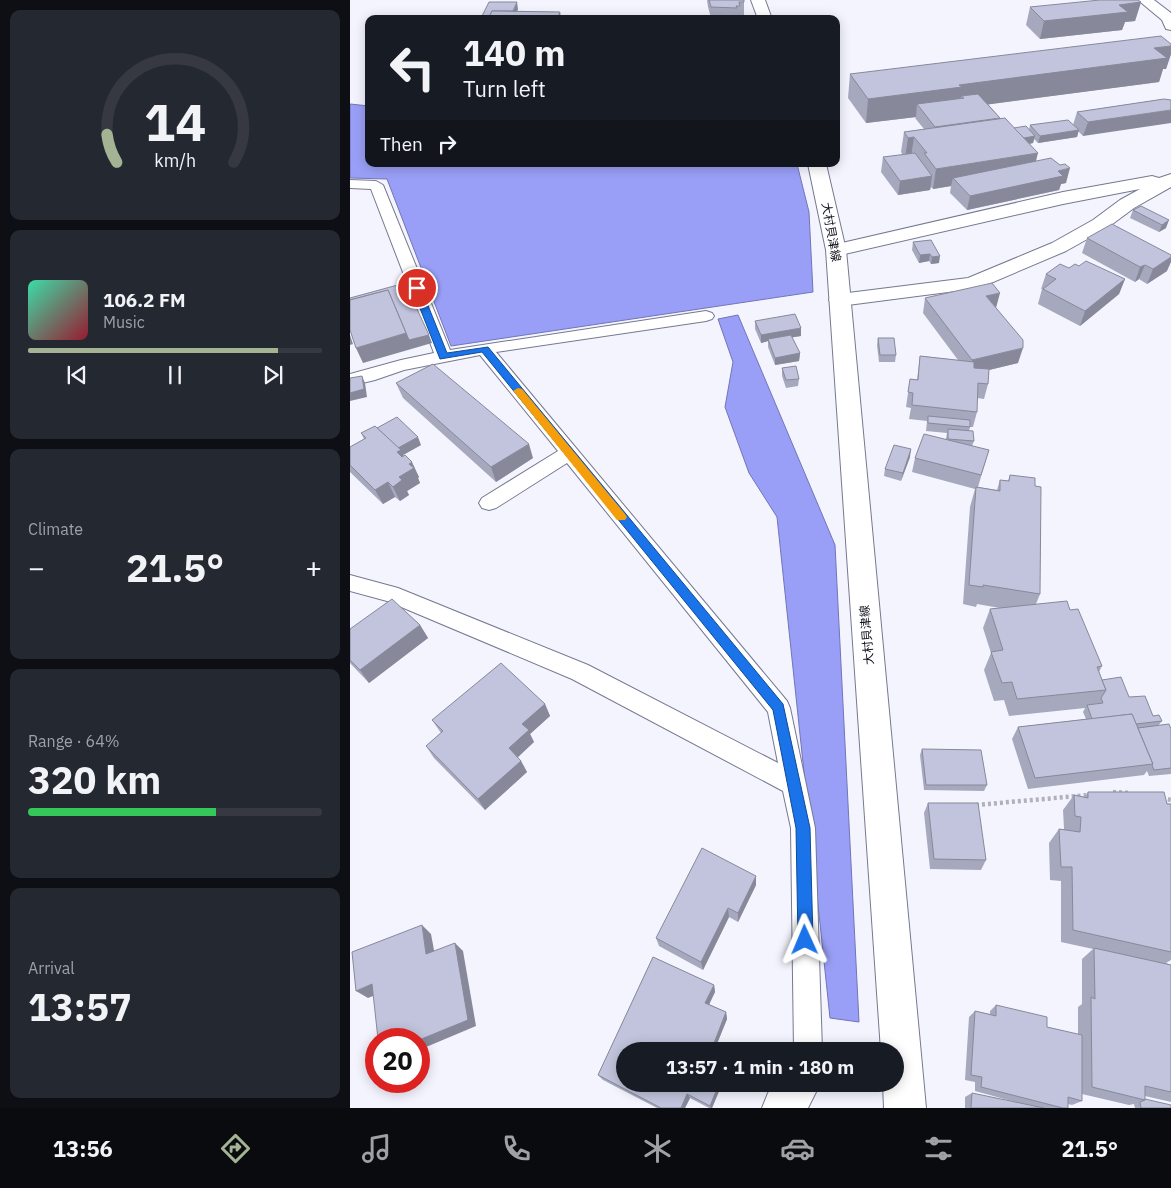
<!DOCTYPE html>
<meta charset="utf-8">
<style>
:root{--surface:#171b24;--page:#242831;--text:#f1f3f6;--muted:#9ea1a6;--line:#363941;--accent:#a4b393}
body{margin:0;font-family:"IBM Plex Sans","Noto Sans JP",sans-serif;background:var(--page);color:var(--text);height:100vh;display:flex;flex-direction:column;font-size:19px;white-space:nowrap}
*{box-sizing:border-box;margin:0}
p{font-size:16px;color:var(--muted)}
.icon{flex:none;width:28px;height:28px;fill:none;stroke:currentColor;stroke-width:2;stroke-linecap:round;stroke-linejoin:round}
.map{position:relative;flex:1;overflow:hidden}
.panel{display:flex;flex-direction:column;gap:10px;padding:10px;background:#0d0f14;width:350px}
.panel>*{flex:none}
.top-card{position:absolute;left:15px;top:15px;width:475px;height:152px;border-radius:10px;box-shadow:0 2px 12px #0003;background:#171b24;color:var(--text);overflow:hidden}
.speed{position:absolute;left:15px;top:1028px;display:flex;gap:10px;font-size:25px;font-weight:700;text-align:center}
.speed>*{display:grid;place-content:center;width:65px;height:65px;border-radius:50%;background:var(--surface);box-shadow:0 2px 12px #0003;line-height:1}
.speed .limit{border:8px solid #d22;background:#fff;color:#111}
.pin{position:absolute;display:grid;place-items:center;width:42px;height:42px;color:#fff;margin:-21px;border:2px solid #fff;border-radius:50%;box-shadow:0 1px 5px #0007}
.me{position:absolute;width:55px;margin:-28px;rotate:359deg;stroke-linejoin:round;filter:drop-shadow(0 0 4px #0008)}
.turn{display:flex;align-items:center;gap:18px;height:105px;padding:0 15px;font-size:22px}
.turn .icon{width:65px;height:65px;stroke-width:2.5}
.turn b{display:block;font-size:35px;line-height:42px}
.then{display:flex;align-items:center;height:48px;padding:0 15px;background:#0003;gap:10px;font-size:19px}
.big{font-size:38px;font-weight:800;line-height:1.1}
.panel .tile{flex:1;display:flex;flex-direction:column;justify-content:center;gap:8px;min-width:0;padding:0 18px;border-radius:10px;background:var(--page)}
.panel .dial{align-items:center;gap:0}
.dial svg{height:130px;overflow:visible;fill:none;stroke:var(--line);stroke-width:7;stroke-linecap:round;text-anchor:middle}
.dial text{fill:var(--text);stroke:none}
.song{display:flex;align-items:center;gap:15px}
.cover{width:60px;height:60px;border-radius:8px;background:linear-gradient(135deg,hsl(160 70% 55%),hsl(350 70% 35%))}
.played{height:5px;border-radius:2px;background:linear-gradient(90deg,var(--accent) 85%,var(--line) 85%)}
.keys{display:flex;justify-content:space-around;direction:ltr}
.heat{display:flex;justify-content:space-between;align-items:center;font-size:28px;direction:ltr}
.charge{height:8px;border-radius:4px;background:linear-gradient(90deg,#34c759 64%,var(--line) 0)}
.trip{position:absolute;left:266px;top:1042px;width:288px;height:50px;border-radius:25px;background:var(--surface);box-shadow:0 2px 12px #0003;font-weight:800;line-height:50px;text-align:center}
.tab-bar{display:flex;height:80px;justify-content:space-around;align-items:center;background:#090b0e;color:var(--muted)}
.tab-bar .icon{width:35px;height:35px}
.tab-bar .active{color:var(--accent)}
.tab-bar b{font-size:22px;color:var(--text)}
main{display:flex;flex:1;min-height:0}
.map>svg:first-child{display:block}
.water{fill:#999ff6;stroke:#7175b5}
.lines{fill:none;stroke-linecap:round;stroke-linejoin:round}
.service-casing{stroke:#76798f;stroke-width:2}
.minor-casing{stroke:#76798f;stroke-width:2}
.primary-casing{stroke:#76798f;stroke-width:2}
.path{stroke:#b0b1ba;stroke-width:4.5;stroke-dasharray:3 3;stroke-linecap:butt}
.service{fill:#fff;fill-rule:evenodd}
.minor{fill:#fff;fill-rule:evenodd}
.primary{fill:#fff;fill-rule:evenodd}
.wall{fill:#a6a9bd}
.shaded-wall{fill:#87899a}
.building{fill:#c1c4dc;stroke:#87899a}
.route{fill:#1a73e8;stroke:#114b97}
.slow{fill:#f59e0b}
.labels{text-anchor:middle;stroke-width:5;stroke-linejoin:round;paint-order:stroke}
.street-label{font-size:12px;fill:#13141d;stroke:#fff}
</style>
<main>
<section class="panel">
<div class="tile dial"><svg viewBox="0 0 100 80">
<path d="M14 69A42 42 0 1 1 86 69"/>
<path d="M14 69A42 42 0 0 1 8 52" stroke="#a4b393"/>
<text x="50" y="56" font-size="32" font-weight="700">14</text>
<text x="50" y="72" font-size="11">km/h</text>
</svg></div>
<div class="tile">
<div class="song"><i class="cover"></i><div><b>106.2 FM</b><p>Music</p></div></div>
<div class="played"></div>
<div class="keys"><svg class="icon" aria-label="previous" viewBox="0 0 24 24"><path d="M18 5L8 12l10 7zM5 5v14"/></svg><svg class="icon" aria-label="pause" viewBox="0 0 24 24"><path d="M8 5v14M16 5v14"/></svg><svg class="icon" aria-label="next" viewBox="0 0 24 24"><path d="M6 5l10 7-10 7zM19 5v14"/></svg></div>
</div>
<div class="tile"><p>Climate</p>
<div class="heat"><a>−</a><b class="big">21.5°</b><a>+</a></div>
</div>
<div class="tile"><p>Range · 64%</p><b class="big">320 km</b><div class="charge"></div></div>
<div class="tile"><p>Arrival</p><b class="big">13:57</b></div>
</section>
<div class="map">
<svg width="821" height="1108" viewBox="0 0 821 1108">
<rect width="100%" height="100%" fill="#f3f4fe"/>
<g class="water">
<polygon points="0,104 19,106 19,164 447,164 459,212 463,292 101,346 37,179 0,178"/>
<polygon points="388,315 485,545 509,1022 480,1018 427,517 399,473 375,407 383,362 368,319"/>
</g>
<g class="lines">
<g class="service-casing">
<polygon id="service" points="0,180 26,181 33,185 100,350 356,311 362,313 364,316 362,319 356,321 146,352 437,701 440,708 465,828 472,1051 444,1051 441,828 433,791 222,679 37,601 0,591 0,575 48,588 238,665 428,763 418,712 217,463 146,508 139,510 132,508 129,503 132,498 208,451 130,355 54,370 25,380 0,386 0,374 51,360 84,353 21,189 0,188"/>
</g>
<g class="minor-casing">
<g id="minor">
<polygon points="788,0 804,0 821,13 821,30 816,29 812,20"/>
<polygon points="821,174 821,187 784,208 757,228 716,251 629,288 490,306 482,305 479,300 482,295 618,278 702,243 743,220 770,200 790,189 713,204 486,256 479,254 476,250 479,246 713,192 802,176 809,178"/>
<polygon points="425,1084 470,1084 458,1108 412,1108 418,1093"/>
</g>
</g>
<g class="primary-casing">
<g id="primary">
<polygon points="401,0 415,0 422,19 408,19"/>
<polygon points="458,164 476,164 496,250 576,1108 534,1108 533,1084 545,1084 545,1051 531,1051 476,250"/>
</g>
</g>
<g class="path">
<polyline points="763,792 781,793"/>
<polyline points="812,798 821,800"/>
<polyline points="626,805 739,795"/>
</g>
<use href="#service" class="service"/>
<use href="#minor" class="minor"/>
<use href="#primary" class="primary"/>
</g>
<g class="wall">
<polygon points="357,0 394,0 394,15 390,15 390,19 353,19 361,18 358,7"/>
<polygon points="791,2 785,21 775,22 772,30 690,39 676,25 680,7"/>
<polygon points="168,9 167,11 210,12 211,19 133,19 132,16"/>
<polygon points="821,44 821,54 816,69 813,69 809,82 638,104 650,118 664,128 679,130 680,125 723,125 727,112 814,99 733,136 728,131 727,137 688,143 684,139 683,143 680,144 686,161 716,183 711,184 709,190 617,210 600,193 601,186 583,189 581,187 580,190 548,195 531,172 533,157 553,155 551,152 554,132 574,129 565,118 566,117 516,123 498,98 500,74"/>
<polygon points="791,206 816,228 809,232 780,218 783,210"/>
<polygon points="737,238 817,271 797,284 789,279 785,282 732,253"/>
<polygon points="581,240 589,263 581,264 579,261 569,263 562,250 563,242"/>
<polygon points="719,268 775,279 769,294 730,326 688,304 692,289 691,289 696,274"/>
<polygon points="575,298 646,308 668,363 639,370 638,384 634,399 627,398 627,412 623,427 620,427 619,431 624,441 622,446 639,450 628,487 647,490 650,480 658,481 660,475 690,594 686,604 720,610 752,666 749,672 752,680 779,697 803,716 812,721 808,726 821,729 821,774 799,776 797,771 794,775 678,789 662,739 668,727 736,719 733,712 735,708 659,716 654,700 644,701 634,670 641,653 633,628 640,609 650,608 627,604 626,607 613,604 620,507 625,489 562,472 565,458 596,439 597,433 576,431 577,421 559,419 561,408 556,407 560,379 567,380 570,356 608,360 573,313"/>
<polygon points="405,321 451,336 442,337 450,353 449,361 425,365 418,347 418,341 411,343 405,329"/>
<polygon points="528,338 546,355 545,362 529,362 527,345"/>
<polygon points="432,368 449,379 448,386 436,388 432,376"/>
<polygon points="46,383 183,458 146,482 53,398"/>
<polygon points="27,428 71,445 53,455 69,477 68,478 70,483 57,491 59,495 50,501 45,497 33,504 0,472 0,447 14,439 11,433"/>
<polygon points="560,457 551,481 534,476 535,469"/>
<polygon points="70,625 78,638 19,683 0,663 0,629"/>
<polygon points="195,704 200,716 180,734 184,742 167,757 171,761 177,772 135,810 84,758 76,746 91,733 82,720"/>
<polygon points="572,749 637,785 634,791 574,790 570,755"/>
<polygon points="738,792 821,804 821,960 816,963 821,965 821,1102 795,1096 795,1099 821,1108 785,1108 784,1104 779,1105 732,1094 732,1101 722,1105 718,1104 718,1108 615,1108 615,1097 622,1093 669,1103 625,1091 625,1082 615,1080 619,1017 625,1011 640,1014 640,1011 646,1005 697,1027 728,1035 728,1007 732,1004 732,959 743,949 711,942 711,881 700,880 699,843 709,829 714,829 713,810 724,795 735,797"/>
<polygon points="578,803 636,860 631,870 580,869 574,813"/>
<polygon points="406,876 406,885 388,922 379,917 353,970 309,946 306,938"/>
<polygon points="303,957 364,985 365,992 359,1004 376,1012 377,1019 364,1051 275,1051 275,1084 372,1084 362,1108 359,1108 340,1098 335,1108 307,1108 253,1080 248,1075"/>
</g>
<g class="shaded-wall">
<polygon points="167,2 168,9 164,19 161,16"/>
<polygon points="791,2 785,21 775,22 772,30 690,39 694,21 769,5"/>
<polygon points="210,12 211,19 207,19"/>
<polygon points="821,46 821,54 816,69 813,69 809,82 612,108 614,98 611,96 609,108 567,104 566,117 516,123 518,99 609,85 804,48"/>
<polygon points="821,110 821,123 733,136 738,122"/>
<polygon points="729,130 727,137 688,143 690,136"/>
<polygon points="685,136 683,143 665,146 666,139"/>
<polygon points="564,137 561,157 555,158 558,138"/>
<polygon points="688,153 683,173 603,178 601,186 583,189 586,169"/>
<polygon points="720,168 716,183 711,184 709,190 617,210 620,196 708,171"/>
<polygon points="582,176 580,190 548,195 550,181"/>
<polygon points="819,220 816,228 809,232 812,225"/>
<polygon points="580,254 579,261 569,263 570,255"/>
<polygon points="590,256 589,263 581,264 582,257"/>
<polygon points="821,257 821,262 817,271 797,284 803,269"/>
<polygon points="795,265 789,279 785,282 790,267"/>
<polygon points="775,279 769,294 730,326 735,311"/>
<polygon points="650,293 646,308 636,296"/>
<polygon points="451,328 451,336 419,341 418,339 418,341 411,343 411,335"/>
<polygon points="56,333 79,335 82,343 13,363 6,348"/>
<polygon points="0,335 3,344 0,345"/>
<polygon points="673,348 668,363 618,375 622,360"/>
<polygon points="450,353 449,361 425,365 425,358"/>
<polygon points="12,376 15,383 17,397 0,401 0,393"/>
<polygon points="68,437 71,445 53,455 58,465 47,452 47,448"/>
<polygon points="179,444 183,458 146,482 141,467"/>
<polygon points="561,449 560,457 551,481 553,473"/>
<polygon points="62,462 69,477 68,478 70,483 57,491 59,495 50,501 43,487 59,464"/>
<polygon points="38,482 45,497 33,504 25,490"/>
<polygon points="70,625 78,638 19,683 10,670"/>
<polygon points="195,704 200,716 180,734 184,742 165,760 159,748 172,724"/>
<polygon points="171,761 177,772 135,810 128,799"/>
<polygon points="406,876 406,885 388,922 388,913"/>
<polygon points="378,908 379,917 353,970 351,962"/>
<polygon points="72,925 81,934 86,961 76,954"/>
<polygon points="105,943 113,951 126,1026 69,1050 69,1040"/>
<polygon points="22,984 33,992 18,998 6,991"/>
<polygon points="364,985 365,992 357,1009 355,1003"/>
<polygon points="376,1012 377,1019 364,1051 361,1051"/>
<polygon points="369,1084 372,1084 362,1108 361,1108 360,1106"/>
<polygon points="337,1094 340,1098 335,1108 331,1108"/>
</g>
<g class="building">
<polygon points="359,0 394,0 394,2 389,2 390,6 386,6 387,8 361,7"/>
<polygon points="750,0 788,0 791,2 769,5 778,12 694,21 680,7"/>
<polygon points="139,2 167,2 163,11 142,11 140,16 132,16"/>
<polygon points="142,11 210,12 207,19 138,19"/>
<polygon points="381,17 381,18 368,19 353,19"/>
<polygon points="387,17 388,19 368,19"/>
<polygon points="811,36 821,44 821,46 804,48 817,58 609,85 612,87 518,99 500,74"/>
<polygon points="628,94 650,118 585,127 567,104 614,98 611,96"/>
<polygon points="814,99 821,100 821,110 738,122 727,112"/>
<polygon points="655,118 688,153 586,169 574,153 577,153 564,137 558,138 554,132"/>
<polygon points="718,120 729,130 690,136 680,125"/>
<polygon points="676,126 685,136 674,138 664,128"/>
<polygon points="565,153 582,176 550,181 533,157"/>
<polygon points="701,158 710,165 715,164 720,168 708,171 713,176 620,196 603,178"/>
<polygon points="791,206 819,220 812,225 783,210"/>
<polygon points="762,224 821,255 821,257 803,269 795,265 790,267 737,238"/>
<polygon points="581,240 590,256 582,257 580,254 570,255 563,242"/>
<polygon points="736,261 775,279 735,311 693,289 706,279 696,274 710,264 719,268 725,264 729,266"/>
<polygon points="55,283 79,335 59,340 38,290 0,300 0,298"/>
<polygon points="642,283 650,293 636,296 673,340 673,348 622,360 575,298"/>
<polygon points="38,290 56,333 6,348 0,330 0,300"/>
<polygon points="445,314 451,328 411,335 405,321"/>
<polygon points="441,335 450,353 425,358 418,339"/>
<polygon points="528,338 544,338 546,355 530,355"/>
<polygon points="570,356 624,362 624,368 639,369 638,384 628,383 627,412 562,405 563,393 558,392 560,379 568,380"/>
<polygon points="83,364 179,444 141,467 46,383"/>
<polygon points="446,366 449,379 436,380 432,368"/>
<polygon points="12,376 14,389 0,393 0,378"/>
<polygon points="578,416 620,420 620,427 578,423"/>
<polygon points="47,417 68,437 48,448 27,428"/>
<polygon points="25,426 51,450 47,452 52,457 55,455 62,462 59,464 64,468 49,477 52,480 43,487 38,482 25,490 0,465 0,447 16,438 11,433"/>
<polygon points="598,429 623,431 624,441 598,439"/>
<polygon points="574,434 639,450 631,475 565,458"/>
<polygon points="544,445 561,449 553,473 535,469"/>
<polygon points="660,475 685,478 685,486 691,487 690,594 633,585 633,587 619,585 626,487 650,491 650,480 659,481"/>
<polygon points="42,599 70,625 10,670 0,660 0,629"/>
<polygon points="717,601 720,610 728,609 752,666 747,667 756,690 667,699 662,682 652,683 641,652 653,650 640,609"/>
<polygon points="151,663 195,704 172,724 179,730 159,748 171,761 128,799 76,746 93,731 82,720"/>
<polygon points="771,677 779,697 795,696 803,716 809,715 812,721 786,724 782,714 742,719 737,705 753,703 751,698 756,690 752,680"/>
<polygon points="782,714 803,764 685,778 668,727"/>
<polygon points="819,724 821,729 821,768 804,770 802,765 803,764 788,728"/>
<polygon points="572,749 631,750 637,785 576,785"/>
<polygon points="738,792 814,792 817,804 821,804 821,952 723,930 722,867 711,867 709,829 730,832 731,817 725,816 724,795 738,798"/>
<polygon points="578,803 628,803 636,860 584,859"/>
<polygon points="352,848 406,876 388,913 378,908 351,962 306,938"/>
<polygon points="72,925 76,954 105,943 118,1020 69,1040 69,1039 28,1039 22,984 6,991 2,952"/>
<polygon points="744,948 821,965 821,1092 795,1086 795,1100 742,1087 741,997 745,999"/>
<polygon points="303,957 364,985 355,1003 376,1012 361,1051 275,1051 275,1084 369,1084 360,1106 337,1094 331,1108 311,1108 248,1075"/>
<polygon points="646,1005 697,1017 697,1027 732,1035 732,1101 718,1097 718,1108 713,1108 631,1087 632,1077 621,1075 625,1011 646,1016"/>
<polygon points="622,1093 694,1108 621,1108"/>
<polygon points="795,1099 821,1105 821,1108 791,1108 790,1102 795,1100"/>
</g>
<polygon class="route" points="67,285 71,288 97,353 138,347 433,704 460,828 463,940 461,945 455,947 450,945 448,940 446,828 423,710 132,352 90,359 62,288"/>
<polygon class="slow" points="168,388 172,389 275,514 277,517 275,520 267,520 165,393 163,391"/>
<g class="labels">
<g class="street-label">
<text transform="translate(481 232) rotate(80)" y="4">大村貝津線</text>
<text transform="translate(517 635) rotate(-95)" y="4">大村貝津線</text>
</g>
</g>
</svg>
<div class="speed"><div class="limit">20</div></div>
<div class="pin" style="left:67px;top:288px;background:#d93025"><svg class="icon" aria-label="arrive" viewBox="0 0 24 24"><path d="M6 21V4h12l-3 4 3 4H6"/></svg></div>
<svg class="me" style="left:455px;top:940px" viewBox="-20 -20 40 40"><path d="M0-17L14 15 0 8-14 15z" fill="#1a73e8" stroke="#fff" stroke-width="4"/></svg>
<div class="trip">13:57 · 1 min · 180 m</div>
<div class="top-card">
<div class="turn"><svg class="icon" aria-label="left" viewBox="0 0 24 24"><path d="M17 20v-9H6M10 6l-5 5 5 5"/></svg><div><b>140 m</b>Turn left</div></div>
<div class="then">Then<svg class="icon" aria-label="right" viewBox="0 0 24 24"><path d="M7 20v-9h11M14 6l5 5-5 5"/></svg></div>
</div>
</div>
</main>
<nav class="tab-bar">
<b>13:56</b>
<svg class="icon active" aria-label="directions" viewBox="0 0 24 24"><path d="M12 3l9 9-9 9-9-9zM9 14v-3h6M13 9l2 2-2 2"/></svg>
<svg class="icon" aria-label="music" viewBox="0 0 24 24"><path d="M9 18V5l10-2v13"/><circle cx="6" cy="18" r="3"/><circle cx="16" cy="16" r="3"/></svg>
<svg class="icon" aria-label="phone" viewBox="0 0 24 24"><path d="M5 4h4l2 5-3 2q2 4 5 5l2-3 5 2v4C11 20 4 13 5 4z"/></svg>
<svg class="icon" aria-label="climate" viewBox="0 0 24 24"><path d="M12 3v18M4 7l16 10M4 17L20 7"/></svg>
<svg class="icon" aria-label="car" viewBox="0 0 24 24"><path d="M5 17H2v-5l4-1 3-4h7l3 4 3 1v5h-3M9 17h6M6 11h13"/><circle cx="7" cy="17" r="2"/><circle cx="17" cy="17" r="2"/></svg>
<svg class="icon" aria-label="filters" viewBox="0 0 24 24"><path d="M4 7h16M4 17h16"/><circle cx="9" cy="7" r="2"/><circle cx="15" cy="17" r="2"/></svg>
<b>21.5°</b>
</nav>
